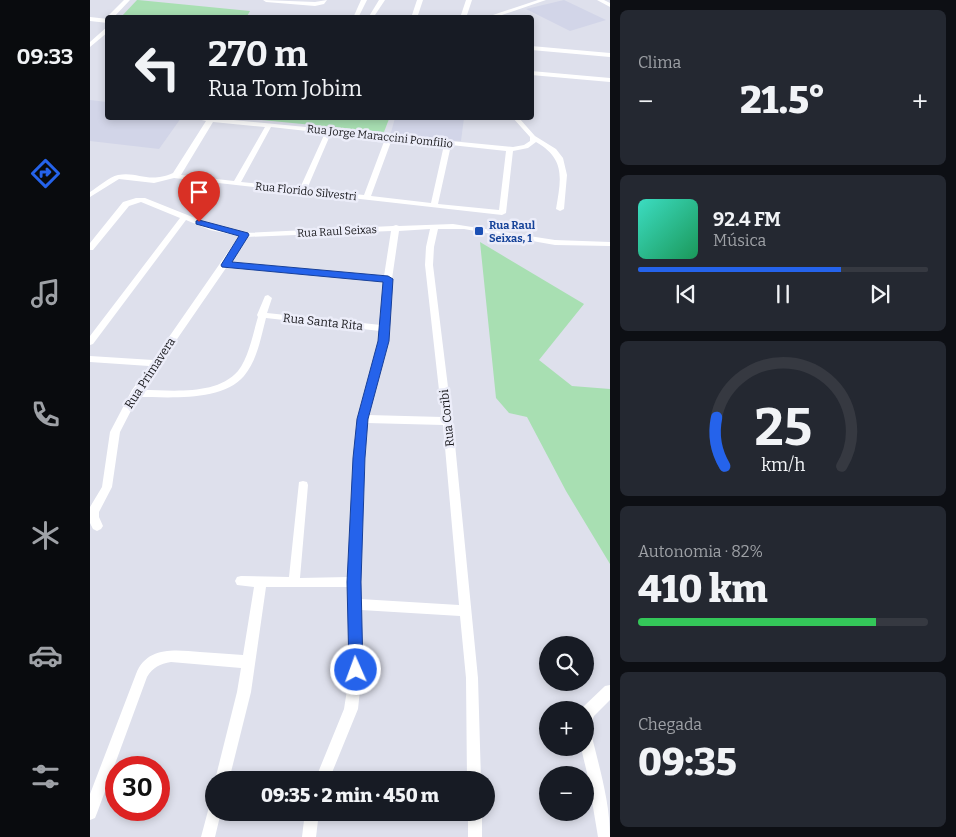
<!DOCTYPE html>
<html lang="pt">
<meta charset="utf-8">
<style>
:root{--surface:#171b24;--page:#242831;--text:#f1f3f6;--muted:#9ea1a6;--line:#363941;--accent:#2563eb}
body{margin:0;font-family:Bitter,serif;background:var(--page);color:var(--text);height:100vh;display:flex;flex-direction:column;font-size:19px;white-space:nowrap}
*{box-sizing:border-box;margin:0}
p{font-size:16px;color:var(--muted)}
.icon{flex:none;width:28px;height:28px;fill:none;stroke:currentColor;stroke-width:2;stroke-linecap:round;stroke-linejoin:round}
.map{position:relative;flex:1;overflow:hidden}
.details{display:flex;flex-direction:column;gap:10px;padding:10px;background:#0d0f14;width:346px}
.details>*{flex:none}
.top-card{position:absolute;left:15px;top:15px;width:429px;height:105px;border-radius:5px;box-shadow:0 2px 8px #0003;background:#171b24;color:var(--text);overflow:hidden}
.fabs{position:absolute;left:449px;top:636px;display:grid;gap:10px}
.fabs a{display:grid;place-items:center;width:55px;height:55px;border-radius:50%;background:var(--surface);box-shadow:0 2px 8px #0003;font-size:25px}
.speed{position:absolute;left:15px;top:756px;display:flex;gap:10px;font-size:25px;font-weight:700;text-align:center}
.speed>*{display:grid;place-content:center;width:65px;height:65px;border-radius:50%;background:var(--surface);box-shadow:0 2px 8px #0003;line-height:1}
.speed .limit{border:8px solid #d22;background:#fff;color:#111}
.pin{position:absolute;display:grid;place-items:center;width:42px;height:42px;color:#fff;margin:-51px -21px;border-radius:50% 50% 50% 0;rotate:-45deg;box-shadow:0 0 5px #0007}
.pin .icon{rotate:45deg}
.me{position:absolute;width:55px;margin:-28px;rotate:358deg;stroke-linejoin:round;filter:drop-shadow(0 0 4px #0008)}
.turn{display:flex;align-items:center;gap:18px;height:105px;padding:0 20px;font-size:22px}
.turn .icon{width:65px;height:65px;stroke-width:2.5}
.turn b{display:block;font-size:35px;line-height:42px}
.big{font-size:38px;font-weight:800;line-height:1.1}
.details .tile{flex:1;display:flex;flex-direction:column;justify-content:center;gap:8px;min-width:0;padding:0 18px;border-radius:8px;background:var(--page)}
.details .dial{align-items:center;gap:0}
.dial svg{height:130px;overflow:visible;fill:none;stroke:var(--line);stroke-width:7;stroke-linecap:round;text-anchor:middle}
.dial text{fill:var(--text);stroke:none}
.song{display:flex;align-items:center;gap:15px}
.cover{width:60px;height:60px;border-radius:8px;background:linear-gradient(135deg,hsl(170 70% 55%),hsl(150 70% 35%))}
.played{height:5px;border-radius:2px;background:linear-gradient(90deg,var(--accent) 70%,var(--line) 70%)}
.keys{display:flex;justify-content:space-around;direction:ltr}
.heat{display:flex;justify-content:space-between;align-items:center;font-size:28px;direction:ltr}
.charge{height:8px;border-radius:4px;background:linear-gradient(90deg,#34c759 82%,var(--line) 0)}
.trip{position:absolute;left:115px;top:771px;width:290px;height:50px;border-radius:25px;background:var(--surface);box-shadow:0 2px 8px #0003;font-weight:800;line-height:50px;text-align:center}
main{display:flex;flex:1;min-height:0}
.tab-bar{display:flex;flex-direction:column;width:90px;justify-content:space-around;align-items:center;background:#090b0e;color:var(--muted)}
.tab-bar .icon{width:35px;height:35px}
.tab-bar .current{color:var(--accent)}
.tab-bar b{font-size:22px;color:var(--text)}
.map>svg:first-child{display:block}
.built{fill:#d2d5e8}
.green{fill:#a8dfb2}
.lines{fill:none;stroke-linecap:round;stroke-linejoin:round}
.minor{fill:#fff;fill-rule:evenodd}
.route{fill:#2563eb;stroke:#184099}
.transit-dot{fill:#1a4fb4;stroke:#ecedf9;stroke-width:2}
.labels{text-anchor:middle;stroke-width:5;stroke-linejoin:round;paint-order:stroke}
.far-street-label{font-size:11px;fill:#17171b;stroke:#ecedf9}
.far-transit-label{font-size:11px;font-weight:bold;fill:#164399;stroke:#ecedf9;text-anchor:start}
.street-label{font-size:12px;fill:#17171b;stroke:#ecedf9}
</style>
<main>
<nav class="tab-bar">
<b>09:33</b>
<svg class="icon current" aria-label="directions" viewBox="0 0 24 24"><path d="M12 3l9 9-9 9-9-9zM9 14v-3h6M13 9l2 2-2 2"/></svg>
<svg class="icon" aria-label="music" viewBox="0 0 24 24"><path d="M9 18V5l10-2v13"/><circle cx="6" cy="18" r="3"/><circle cx="16" cy="16" r="3"/></svg>
<svg class="icon" aria-label="phone" viewBox="0 0 24 24"><path d="M5 4h4l2 5-3 2q2 4 5 5l2-3 5 2v4C11 20 4 13 5 4z"/></svg>
<svg class="icon" aria-label="climate" viewBox="0 0 24 24"><path d="M12 3v18M4 7l16 10M4 17L20 7"/></svg>
<svg class="icon" aria-label="car" viewBox="0 0 24 24"><path d="M5 17H2v-5l4-1 3-4h7l3 4 3 1v5h-3M9 17h6M6 11h13"/><circle cx="7" cy="17" r="2"/><circle cx="17" cy="17" r="2"/></svg>
<svg class="icon" aria-label="filters" viewBox="0 0 24 24"><path d="M4 7h16M4 17h16"/><circle cx="9" cy="7" r="2"/><circle cx="15" cy="17" r="2"/></svg>
</nav>
<div class="map">
<svg width="520" height="837" viewBox="0 0 520 837">
<rect width="100%" height="100%" fill="#dee0ec"/>
<g class="built">
<polygon points="474,0 516,20 480,31 436,9"/>
<polygon points="0,100 17,102 18,118 91,118 69,149 0,141"/>
<polygon points="305,118 374,118 371,141 300,136"/>
</g>
<g class="green">
<polygon points="47,0 48,0 160,11 156,18 31,17"/>
<polygon points="150,118 284,118 299,119 294,132"/>
<polygon points="390,242 494,304 449,360 482,386 520,389 520,564 476,491 437,417 419,413 406,398"/>
</g>
<g class="lines">
<g class="minor">
<polygon points="34,0 40,0 23,18 18,18 17,19 17,17"/>
<polygon points="173,0 225,2 237,0 234,4 225,6 176,2"/>
<polygon points="271,0 277,0 268,18 263,18"/>
<polygon points="289,0 295,0 283,18 278,18"/>
<polygon points="327,0 333,0 327,18 321,18"/>
<polygon points="376,0 382,0 376,18 370,18"/>
<polygon points="448,0 456,0 403,18 394,18"/>
<polygon points="507,0 514,0 520,3 520,7"/>
<polygon points="0,17 18,19 18,23 0,21"/>
<polygon points="18,26 18,32 0,47 0,42"/>
<polygon points="441,46 520,53 520,57 441,50"/>
<polygon points="441,71 520,78 520,82 441,75"/>
<path d="M103,118H123L423,147L434,145L440,141V137L423,118H429L445,136L466,149L473,158L477,175L474,209L470,211L466,209C471,179 476,159 446,142L438,148L423,151L416,213L412,215L84,178L64,183L29,179L0,197V192C8,187 19,177 28,175C48,171 58,184 83,173L116,121ZM123,122L175,127L144,181L91,175ZM181,127L235,133L210,188L151,182ZM241,133L295,139L274,195L217,189ZM302,139L354,145L341,203L281,196ZM361,145L416,151L409,210L348,204Z"/>
<path d="M46,198H55L125,226L154,233L303,226L306,225L309,226L363,224L465,240L520,242V246L465,245L374,229H348L344,247L343,265L365,444L388,678L391,780H377L376,678L370,616L271,610L272,671L268,709L239,780H225L254,709L260,671L258,587H176L161,692L139,780H125L147,692L151,668L81,662C70,664 63,667 57,677L7,813L5,818L0,820V794L46,674C57,646 85,650 110,652C125,653 139,654 153,655L164,587L147,585L145,581L147,577L151,576L199,577L209,482L213,481L217,482L218,485L210,578L258,577L267,419L289,341L290,331L176,318C171,337 167,361 154,376C132,402 79,397 48,397L30,432L22,487L9,512V517L13,526L11,529L7,531L3,529L0,523V507L12,487L20,432L42,390L59,366L0,362V356L63,360L149,236L120,230L96,220L3,344L0,345V336L90,218L51,202L39,206L3,250H0V243L33,202ZM340,229L336,247L335,265L352,417L278,415L299,341L302,279L309,231ZM301,231L294,276L139,263L156,237ZM136,268L294,281L291,325L177,313L182,298L178,295L175,296L167,315L168,317C163,333 159,357 148,371C126,396 82,390 52,390ZM277,423L353,425L369,605L270,599Z"/>
<polygon points="520,685 520,700 504,716 500,726 495,728 495,710 493,710 494,706 515,686"/>
<path d="M495,730L500,732L502,737C510,770 520,803 520,837H508L498,777L491,748H495Z"/>
<polygon points="124,805 124,812 131,812 125,837 111,837 119,807"/>
<polygon points="215,812 229,812 226,837 212,837"/>
<rect x="378" y="812" width="14" height="25"/>
</g>
</g>
<polygon class="route" points="109,220 158,233 159,235 142,262 298,276 303,279 299,341 278,419 275,458 271,582 273,670 271,676 266,678 261,676 259,670 257,582 263,458 267,419 288,341 293,282 132,267 131,265 149,236 106,224 106,221"/>
<rect class="transit-dot" x="384" y="226" width="10" height="10" rx="2.5"/>
<g class="labels">
<g class="far-street-label">
<text transform="translate(290 136) rotate(6)" y="4">Rua Jorge Maraccini Pomfilio</text>
<text transform="translate(216 191) rotate(6)" y="4">Rua Florido Silvestri</text>
<text transform="translate(247 231) rotate(-3)" y="4">Rua Raul Seixas</text>
</g>
<g class="far-transit-label">
<text x="399" y="229">Rua Raul<tspan x="399" dy="13">Seixas, 1</tspan></text>
</g>
<g class="street-label">
<text transform="translate(233 322) rotate(6)" y="4">Rua Santa Rita</text>
<text transform="translate(60 373) rotate(-57)" y="4">Rua Primavera</text>
<text transform="translate(357 418) rotate(-96)" y="4">Rua Coribi</text>
</g>
</g>
</svg>
<div class="fabs">
<a><svg class="icon" aria-label="search" viewBox="0 0 24 24"><circle cx="10" cy="10" r="6"/><path d="M15 15l6 6"/></svg></a>
<a>+</a>
<a>−</a>
</div>
<div class="speed"><div class="limit">30</div></div>
<div class="pin" style="left:109px;top:222px;background:#d93025"><svg class="icon" aria-label="arrive" viewBox="0 0 24 24"><path d="M6 21V4h12l-3 4 3 4H6"/></svg></div>
<svg class="me" style="left:266px;top:670px" viewBox="-20 -20 40 40"><circle r="17" fill="#2563eb" stroke="#fff" stroke-width="3"/><path d="M0-11L8 9 0 5-8 9z" fill="#fff"/></svg>
<div class="trip">09:35 · 2 min · 450 m</div>
<div class="top-card">
<div class="turn"><svg class="icon" aria-label="left" viewBox="0 0 24 24"><path d="M17 20v-9H6M10 6l-5 5 5 5"/></svg><div><b>270 m</b>Rua Tom Jobim</div></div>
</div>
</div>
<section class="details">
<div class="tile"><p>Clima</p>
<div class="heat"><a>−</a><b class="big">21.5°</b><a>+</a></div>
</div>
<div class="tile">
<div class="song"><i class="cover"></i><div><b>92.4 FM</b><p>Música</p></div></div>
<div class="played"></div>
<div class="keys"><svg class="icon" aria-label="previous" viewBox="0 0 24 24"><path d="M18 5L8 12l10 7zM5 5v14"/></svg><svg class="icon" aria-label="pause" viewBox="0 0 24 24"><path d="M8 5v14M16 5v14"/></svg><svg class="icon" aria-label="next" viewBox="0 0 24 24"><path d="M6 5l10 7-10 7zM19 5v14"/></svg></div>
</div>
<div class="tile dial"><svg viewBox="0 0 100 80">
<path d="M14 69A42 42 0 1 1 86 69"/>
<path d="M14 69A42 42 0 0 1 9 39" stroke="#2563eb"/>
<text x="50" y="56" font-size="32" font-weight="700">25</text>
<text x="50" y="72" font-size="11">km/h</text>
</svg></div>
<div class="tile"><p>Autonomia · 82%</p><b class="big">410 km</b><div class="charge"></div></div>
<div class="tile"><p>Chegada</p><b class="big">09:35</b></div>
</section>
</main>
